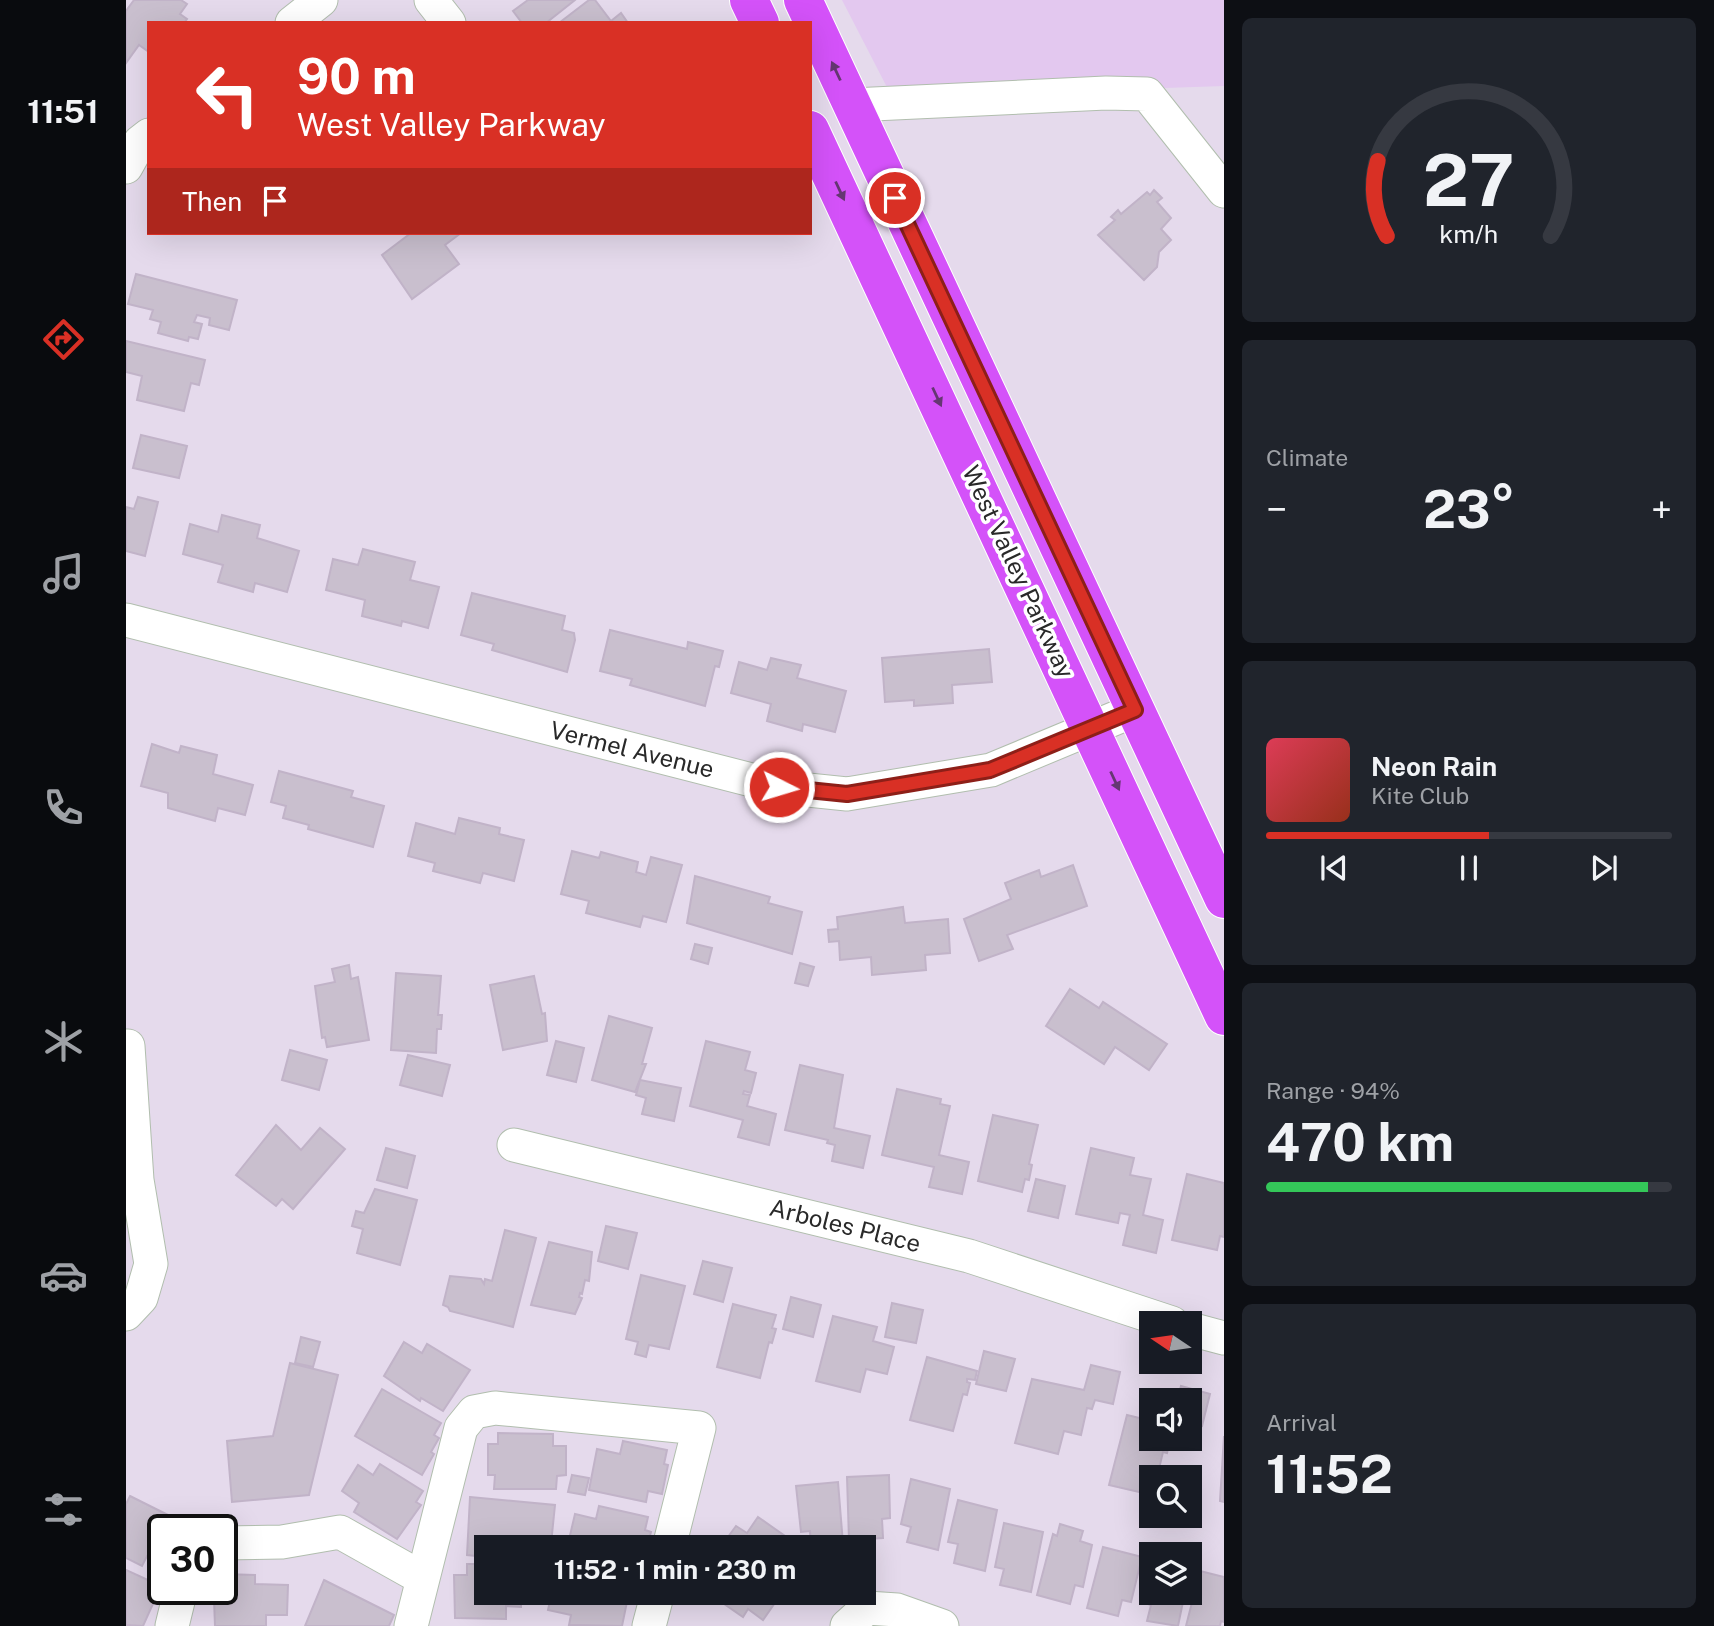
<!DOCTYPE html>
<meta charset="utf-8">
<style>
:root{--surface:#171b24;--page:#20242c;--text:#f1f3f6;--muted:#9ea1a6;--line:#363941;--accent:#d93025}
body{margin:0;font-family:"Public Sans",sans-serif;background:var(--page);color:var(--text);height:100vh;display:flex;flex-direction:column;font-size:26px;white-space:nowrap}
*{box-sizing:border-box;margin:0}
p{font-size:23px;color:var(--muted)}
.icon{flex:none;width:38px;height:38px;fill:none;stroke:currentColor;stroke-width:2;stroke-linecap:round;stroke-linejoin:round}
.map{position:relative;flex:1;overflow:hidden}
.panel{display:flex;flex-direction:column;gap:18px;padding:18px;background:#0d0f14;width:490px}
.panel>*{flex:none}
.top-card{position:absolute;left:21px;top:21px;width:665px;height:214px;border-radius:0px;box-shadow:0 7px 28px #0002;background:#d93025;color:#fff;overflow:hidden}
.needle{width:46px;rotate:283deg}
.fabs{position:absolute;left:1013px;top:1311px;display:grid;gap:14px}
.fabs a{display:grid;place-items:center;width:63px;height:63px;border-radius:0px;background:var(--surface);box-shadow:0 7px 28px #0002;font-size:35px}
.speed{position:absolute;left:21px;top:1514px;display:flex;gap:14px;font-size:35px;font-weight:700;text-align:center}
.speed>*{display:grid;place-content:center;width:91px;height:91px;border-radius:50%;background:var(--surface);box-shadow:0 7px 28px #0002;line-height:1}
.speed .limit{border:4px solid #111;border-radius:10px;background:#fff;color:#111}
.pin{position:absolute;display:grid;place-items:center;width:60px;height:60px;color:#fff;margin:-30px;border:4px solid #fff;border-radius:50%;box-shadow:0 2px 7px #0007}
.me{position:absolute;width:77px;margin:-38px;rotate:95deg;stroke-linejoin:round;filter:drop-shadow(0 0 5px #0008)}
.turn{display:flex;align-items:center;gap:24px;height:147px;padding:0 35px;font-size:32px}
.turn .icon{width:91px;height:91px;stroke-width:2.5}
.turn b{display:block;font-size:49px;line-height:60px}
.then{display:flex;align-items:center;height:66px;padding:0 35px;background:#0003;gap:14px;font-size:26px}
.big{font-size:52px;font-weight:700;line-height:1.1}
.panel .card{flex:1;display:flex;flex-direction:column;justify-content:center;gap:10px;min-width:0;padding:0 24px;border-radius:10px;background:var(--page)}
.panel .dial{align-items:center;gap:0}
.dial svg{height:182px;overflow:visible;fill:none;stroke:var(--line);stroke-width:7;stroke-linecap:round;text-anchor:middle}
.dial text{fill:var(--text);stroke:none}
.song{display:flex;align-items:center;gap:21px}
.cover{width:84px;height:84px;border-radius:10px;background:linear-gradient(135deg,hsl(350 70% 55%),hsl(10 70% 35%))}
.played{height:7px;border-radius:4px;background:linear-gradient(90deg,var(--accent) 55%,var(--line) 55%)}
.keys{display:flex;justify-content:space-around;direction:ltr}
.heat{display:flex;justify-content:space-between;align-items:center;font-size:38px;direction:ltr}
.charge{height:10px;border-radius:5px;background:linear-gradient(90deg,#34c759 94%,var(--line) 0)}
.trip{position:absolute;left:348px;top:1535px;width:402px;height:70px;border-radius:0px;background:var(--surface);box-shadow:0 7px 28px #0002;font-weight:700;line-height:70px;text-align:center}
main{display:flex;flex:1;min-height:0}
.menu{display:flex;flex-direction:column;width:126px;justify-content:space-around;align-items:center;background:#090b0e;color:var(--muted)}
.menu .icon{width:49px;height:49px}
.menu .current{color:var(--accent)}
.menu b{font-size:32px;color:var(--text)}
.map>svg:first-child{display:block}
.education{fill:#e3c8ef}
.building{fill:#c9bfce;stroke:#c1b3c8;stroke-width:2}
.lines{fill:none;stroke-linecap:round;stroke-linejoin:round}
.minor-casing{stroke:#b1beae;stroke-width:35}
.major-casing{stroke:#fff;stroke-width:40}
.minor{stroke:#fff;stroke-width:33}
.major{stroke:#d452f9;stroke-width:38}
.oneway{fill:#653772}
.route-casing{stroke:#8d1f18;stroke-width:18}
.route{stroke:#d93025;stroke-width:12}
.labels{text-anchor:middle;stroke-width:7;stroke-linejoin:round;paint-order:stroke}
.street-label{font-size:24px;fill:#292929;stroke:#fff}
</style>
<main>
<nav class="menu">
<b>11:51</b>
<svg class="icon current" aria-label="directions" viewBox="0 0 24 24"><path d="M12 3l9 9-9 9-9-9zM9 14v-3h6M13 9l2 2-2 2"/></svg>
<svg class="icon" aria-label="music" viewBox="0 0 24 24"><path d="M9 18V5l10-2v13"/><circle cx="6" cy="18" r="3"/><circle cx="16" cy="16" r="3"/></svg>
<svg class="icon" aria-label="phone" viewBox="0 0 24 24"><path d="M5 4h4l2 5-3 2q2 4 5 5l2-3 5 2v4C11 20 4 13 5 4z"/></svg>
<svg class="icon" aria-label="climate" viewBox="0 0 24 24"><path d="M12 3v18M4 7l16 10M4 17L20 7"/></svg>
<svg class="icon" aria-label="car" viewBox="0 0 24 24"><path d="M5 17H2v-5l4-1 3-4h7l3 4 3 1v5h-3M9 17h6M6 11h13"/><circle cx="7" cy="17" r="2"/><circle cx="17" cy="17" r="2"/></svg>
<svg class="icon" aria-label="filters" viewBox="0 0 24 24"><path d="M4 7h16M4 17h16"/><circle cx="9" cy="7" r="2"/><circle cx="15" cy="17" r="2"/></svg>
</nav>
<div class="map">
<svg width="1098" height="1626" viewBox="0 0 1098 1626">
<rect width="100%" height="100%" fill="#e5daec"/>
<polygon class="education" points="716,0 1098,0 1098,86 766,97"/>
<g class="building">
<polygon points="8,0 55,0 61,4 54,14 61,19 58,23 23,23 23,52 13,45 0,63 0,11"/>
<polygon points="402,0 449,0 420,23 396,23 387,11"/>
<polygon points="463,0 469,0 485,21 495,13 502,23 433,23"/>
<polygon points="1028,190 1036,198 1031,202 1045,218 1035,229 1045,240 1033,252 1031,267 1018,280 972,235 989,220 985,217 992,210 995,214 1021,192 1024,195"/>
<polygon points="285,233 335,233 319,245 333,264 286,299 256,255"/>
<polygon points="10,274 111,300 103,330 83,325 84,318 71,315 68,322 76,324 72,339 63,337 62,341 32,333 35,322 24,319 27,310 2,304"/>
<polygon points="0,341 79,360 73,385 65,383 58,411 11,400 16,376 0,372"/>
<polygon points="15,435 61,446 53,478 7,468"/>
<polygon points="12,497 32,502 19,556 0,551 0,507 8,509"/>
<polygon points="96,515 134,525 131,538 173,551 161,592 129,583 127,592 92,582 97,565 57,554 64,524 92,532"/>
<polygon points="237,549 289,562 284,580 313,587 302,628 276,621 275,626 236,616 239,600 200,590 207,559 232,565"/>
<polygon points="346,593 439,616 436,630 448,633 449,640 441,672 366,650 368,644 335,635"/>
<polygon points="484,630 561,649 562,642 597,651 593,667 589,666 579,706 504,685 506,679 474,671"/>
<polygon points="863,649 866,682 826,685 827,703 788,706 788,700 759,702 756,658"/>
<polygon points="645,658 675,665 671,678 720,691 709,732 677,724 676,731 641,721 645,704 605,693 613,662 641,670"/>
<polygon points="26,744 53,753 55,746 91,755 87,774 127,785 119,815 92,808 89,821 42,808 42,793 15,786"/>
<polygon points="153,771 227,791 225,797 258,806 247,847 182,829 183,825 157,818 160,806 145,802"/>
<polygon points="333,818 374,828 373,834 398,840 388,881 357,873 354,883 307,871 309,863 282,856 290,823 329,834"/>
<polygon points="446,851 473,858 475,852 512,862 510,872 520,875 525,857 556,865 540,922 517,916 514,927 460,913 463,901 435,894"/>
<polygon points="947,865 961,906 881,935 887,949 853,961 838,919 885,899 879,883 913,870 915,877"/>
<polygon points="569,876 644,897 642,903 676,912 666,954 561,923"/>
<polygon points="777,907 779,923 822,919 824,953 799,955 800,970 746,975 745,957 714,960 713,941 703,942 702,930 712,929 711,917"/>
<polygon points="569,944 586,948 582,964 565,959"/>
<polygon points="674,963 688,967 682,986 669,983"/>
<polygon points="223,965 225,979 232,977 243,1040 201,1047 199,1037 196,1038 189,986 209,982 206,969"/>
<polygon points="270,973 315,976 312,1015 316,1015 315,1029 311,1029 310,1053 265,1050"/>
<polygon points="408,976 416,1014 419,1013 421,1041 377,1050 364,985"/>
<polygon points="944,989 973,1008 977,1002 1041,1044 1023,1070 989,1047 978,1064 920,1026"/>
<polygon points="483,1016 526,1028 516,1064 520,1064 509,1092 466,1080"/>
<polygon points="430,1041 458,1048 450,1082 421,1075"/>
<polygon points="580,1041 624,1052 619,1070 630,1073 625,1093 618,1091 617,1094 624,1095 621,1106 650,1114 643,1145 612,1137 617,1120 564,1106"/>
<polygon points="164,1050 201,1060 193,1090 156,1080"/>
<polygon points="282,1055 324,1065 316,1096 274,1085"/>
<polygon points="674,1065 717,1075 708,1128 744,1136 737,1168 706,1161 709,1145 701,1143 702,1140 659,1130"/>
<polygon points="514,1080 555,1088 548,1121 516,1114 520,1098 510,1095"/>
<polygon points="771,1089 815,1099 814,1104 824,1106 813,1155 843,1162 836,1194 803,1187 808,1167 756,1155"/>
<polygon points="867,1115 912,1125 903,1164 906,1165 903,1180 899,1179 896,1192 852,1181"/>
<polygon points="150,1125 175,1150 194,1128 219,1149 167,1209 156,1199 150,1206 110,1175"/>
<polygon points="260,1148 289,1156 281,1188 251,1180"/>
<polygon points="965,1148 1008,1158 1004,1175 1025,1179 1017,1215 1037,1220 1030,1253 997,1245 1004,1215 994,1213 992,1223 950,1214"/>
<polygon points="1061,1174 1098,1183 1098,1237 1094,1236 1091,1250 1046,1240"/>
<polygon points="910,1179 939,1186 932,1218 902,1211"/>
<polygon points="249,1189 291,1200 274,1265 231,1253 237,1229 226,1226 230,1211 238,1213"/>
<polygon points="480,1226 511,1233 502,1269 472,1261"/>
<polygon points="379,1230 410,1238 387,1327 324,1311 322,1307 317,1305 324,1276 355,1279 358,1284 359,1279 366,1281"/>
<polygon points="423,1242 466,1252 463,1281 459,1280 456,1294 454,1293 453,1297 456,1298 449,1314 405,1305"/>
<polygon points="577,1261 606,1268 597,1302 568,1294"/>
<polygon points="515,1275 559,1286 543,1349 523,1345 520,1357 509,1354 512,1342 500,1339"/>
<polygon points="665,1297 695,1305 687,1337 657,1329"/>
<polygon points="766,1303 797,1310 790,1343 759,1337"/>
<polygon points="607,1304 650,1315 646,1328 650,1329 646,1343 643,1342 634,1378 591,1367"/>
<polygon points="707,1316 751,1327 747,1341 768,1347 761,1374 740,1369 734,1392 690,1381"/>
<polygon points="175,1337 194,1342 187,1367 169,1363"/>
<polygon points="278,1342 296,1353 301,1344 344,1370 317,1411 295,1398 294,1401 258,1376"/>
<polygon points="858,1351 889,1359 880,1391 850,1384"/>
<polygon points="801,1357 851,1371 849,1380 841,1379 841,1382 844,1383 841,1395 837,1394 827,1431 784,1420"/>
<polygon points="164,1363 212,1375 183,1495 106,1502 101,1441 147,1436"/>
<polygon points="965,1365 994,1372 987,1404 969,1400 966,1409 961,1408 955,1435 938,1431 932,1454 889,1443 906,1379 958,1390"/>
<polygon points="1055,1386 1084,1394 1076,1426 1064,1423 1064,1400 1051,1400"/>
<polygon points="256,1389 315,1423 308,1435 313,1438 305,1452 308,1454 296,1475 229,1436"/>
<polygon points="1001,1415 1026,1421 1026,1438 1053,1438 1053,1442 1044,1439 1041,1453 1037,1452 1031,1477 1026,1477 1026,1495 983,1485"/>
<polygon points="372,1433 427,1434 427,1446 440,1446 440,1475 431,1476 430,1489 368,1489 369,1475 362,1475 362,1444 372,1444"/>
<polygon points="1098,1436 1098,1502 1094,1501"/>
<polygon points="497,1441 541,1450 538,1464 542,1465 536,1494 522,1491 520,1502 463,1490 471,1449 494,1454"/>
<polygon points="254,1464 297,1491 290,1502 295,1505 271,1539 228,1512 233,1503 216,1491 232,1465 247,1475"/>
<polygon points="446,1475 463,1478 459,1495 442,1492"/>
<polygon points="763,1475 764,1518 756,1519 757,1538 723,1540 721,1477"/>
<polygon points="785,1479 824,1489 812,1550 781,1542 785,1527 775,1524"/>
<polygon points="712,1482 717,1544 685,1547 684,1531 675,1532 670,1486"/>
<polygon points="4,1496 50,1519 44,1530 37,1530 34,1562 21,1556 16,1566 0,1558 0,1504"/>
<polygon points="344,1497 429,1505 425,1544 391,1541 390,1547 360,1547 360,1557 341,1555"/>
<polygon points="832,1500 871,1510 859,1571 828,1563 832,1544 822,1542"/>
<polygon points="473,1506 522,1517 519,1530 525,1532 521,1547 455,1547 442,1544 449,1514 470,1519"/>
<polygon points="632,1517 669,1543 666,1547 607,1547 599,1541 610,1526 621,1533"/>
<polygon points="878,1523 917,1532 905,1592 874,1585 878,1569 869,1567"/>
<polygon points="934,1524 957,1531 954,1541 966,1545 957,1587 949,1585 944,1604 911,1595 927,1534 931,1536"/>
<polygon points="977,1547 1016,1557 1005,1602 996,1600 992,1616 961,1608"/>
<polygon points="1025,1559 1026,1592 1059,1592 1052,1626 1021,1621 1025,1605 1016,1602 1016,1594"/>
<polygon points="341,1564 360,1564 360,1592 395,1592 395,1607 380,1606 380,1619 329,1618 328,1575 341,1575"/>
<polygon points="0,1570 35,1586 17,1626 0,1625"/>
<polygon points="1074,1571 1098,1577 1098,1622 1095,1621 1094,1626 1060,1626"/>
<polygon points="96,1574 129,1575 129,1584 162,1585 161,1615 140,1615 140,1626 89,1626 88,1599 91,1599 91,1589 96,1589"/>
<polygon points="198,1580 268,1615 263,1626 179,1626"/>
<polygon points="426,1592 503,1592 496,1626 443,1625 445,1615 422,1610"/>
<polygon points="581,1592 653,1592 655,1594 637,1620 622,1609 617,1617"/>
</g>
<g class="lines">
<g class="minor-casing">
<g id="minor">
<polyline points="305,0 323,23"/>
<polyline points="166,23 195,0"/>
<polyline points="726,105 980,93 1021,94 1098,191"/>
<polyline points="0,167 14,142 23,135"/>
<polyline points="0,620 653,787 721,794 865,770 1009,710"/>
<polyline points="388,1145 843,1256 1046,1323"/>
<polyline points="0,1314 15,1298 25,1264 11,1180 2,1046"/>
<polyline points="1064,1329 1098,1338"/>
<polyline points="96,1543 156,1542 214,1532 296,1578"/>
<polyline points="46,1626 55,1589"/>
<polyline points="285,1626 335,1428 348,1412 369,1408 573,1428 543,1547"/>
<polyline points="523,1626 532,1592"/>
<polyline points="721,1626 741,1608 771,1610 816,1626"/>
</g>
</g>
<g class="major-casing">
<g id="major">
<polyline points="623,0 634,23"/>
<polyline points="677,0 1098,899"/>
<polyline points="684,130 1098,1016"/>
</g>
</g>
<use href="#minor" class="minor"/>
<use href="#major" class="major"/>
</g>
<defs><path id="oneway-solid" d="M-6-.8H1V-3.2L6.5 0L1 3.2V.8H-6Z" transform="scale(1.75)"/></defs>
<g class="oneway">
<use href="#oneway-solid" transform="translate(710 71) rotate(-115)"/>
<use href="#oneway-solid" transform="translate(714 191) rotate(65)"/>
<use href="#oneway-solid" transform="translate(811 397) rotate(65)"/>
<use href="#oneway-solid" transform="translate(989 781) rotate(65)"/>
</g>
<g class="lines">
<g class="route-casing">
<polyline id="route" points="653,787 721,794 864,770 1009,710 769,198"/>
</g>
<use href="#route" class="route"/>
</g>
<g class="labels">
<g class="street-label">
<text transform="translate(892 572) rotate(65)" y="8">West Valley Parkway</text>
<text transform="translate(506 750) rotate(14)" y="8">Vermel Avenue</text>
<text transform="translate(719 1226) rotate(14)" y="8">Arboles Place</text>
</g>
</g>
</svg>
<div class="fabs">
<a><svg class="needle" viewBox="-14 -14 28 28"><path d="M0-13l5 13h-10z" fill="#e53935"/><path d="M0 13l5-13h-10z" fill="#9ea1a6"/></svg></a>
<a><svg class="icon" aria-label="sound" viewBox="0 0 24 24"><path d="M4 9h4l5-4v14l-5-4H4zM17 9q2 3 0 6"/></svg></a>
<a><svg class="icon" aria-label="search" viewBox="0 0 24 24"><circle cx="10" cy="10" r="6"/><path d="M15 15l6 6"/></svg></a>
<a><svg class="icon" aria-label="layers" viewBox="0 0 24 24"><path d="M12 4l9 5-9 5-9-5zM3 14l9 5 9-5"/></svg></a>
</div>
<div class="speed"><div class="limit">30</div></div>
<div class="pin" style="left:769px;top:198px;background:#d93025"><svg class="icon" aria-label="arrive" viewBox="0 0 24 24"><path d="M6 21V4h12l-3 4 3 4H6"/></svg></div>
<svg class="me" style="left:653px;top:787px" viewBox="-20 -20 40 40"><circle r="17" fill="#d93025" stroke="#fff" stroke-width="3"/><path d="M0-11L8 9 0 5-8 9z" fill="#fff"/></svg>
<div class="trip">11:52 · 1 min · 230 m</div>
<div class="top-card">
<div class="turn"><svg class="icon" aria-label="left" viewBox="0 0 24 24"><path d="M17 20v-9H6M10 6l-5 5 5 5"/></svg><div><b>90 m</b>West Valley Parkway</div></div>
<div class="then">Then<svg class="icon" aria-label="arrive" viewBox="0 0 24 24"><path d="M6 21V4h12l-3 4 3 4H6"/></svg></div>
</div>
</div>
<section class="panel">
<div class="card dial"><svg viewBox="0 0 100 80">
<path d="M14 69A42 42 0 1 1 86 69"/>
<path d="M14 69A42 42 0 0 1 10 36" stroke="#d93025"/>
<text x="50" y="56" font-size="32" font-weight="700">27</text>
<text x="50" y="72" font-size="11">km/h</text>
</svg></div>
<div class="card"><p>Climate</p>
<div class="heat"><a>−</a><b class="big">23°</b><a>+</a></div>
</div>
<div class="card">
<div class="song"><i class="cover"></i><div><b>Neon Rain</b><p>Kite Club</p></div></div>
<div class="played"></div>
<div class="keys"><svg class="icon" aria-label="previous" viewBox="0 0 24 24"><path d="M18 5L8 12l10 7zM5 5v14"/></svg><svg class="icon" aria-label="pause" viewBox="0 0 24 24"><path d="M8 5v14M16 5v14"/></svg><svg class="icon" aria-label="next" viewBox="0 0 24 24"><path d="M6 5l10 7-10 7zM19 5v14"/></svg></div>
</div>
<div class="card"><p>Range · 94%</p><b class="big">470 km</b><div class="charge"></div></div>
<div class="card"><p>Arrival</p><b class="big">11:52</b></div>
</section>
</main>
